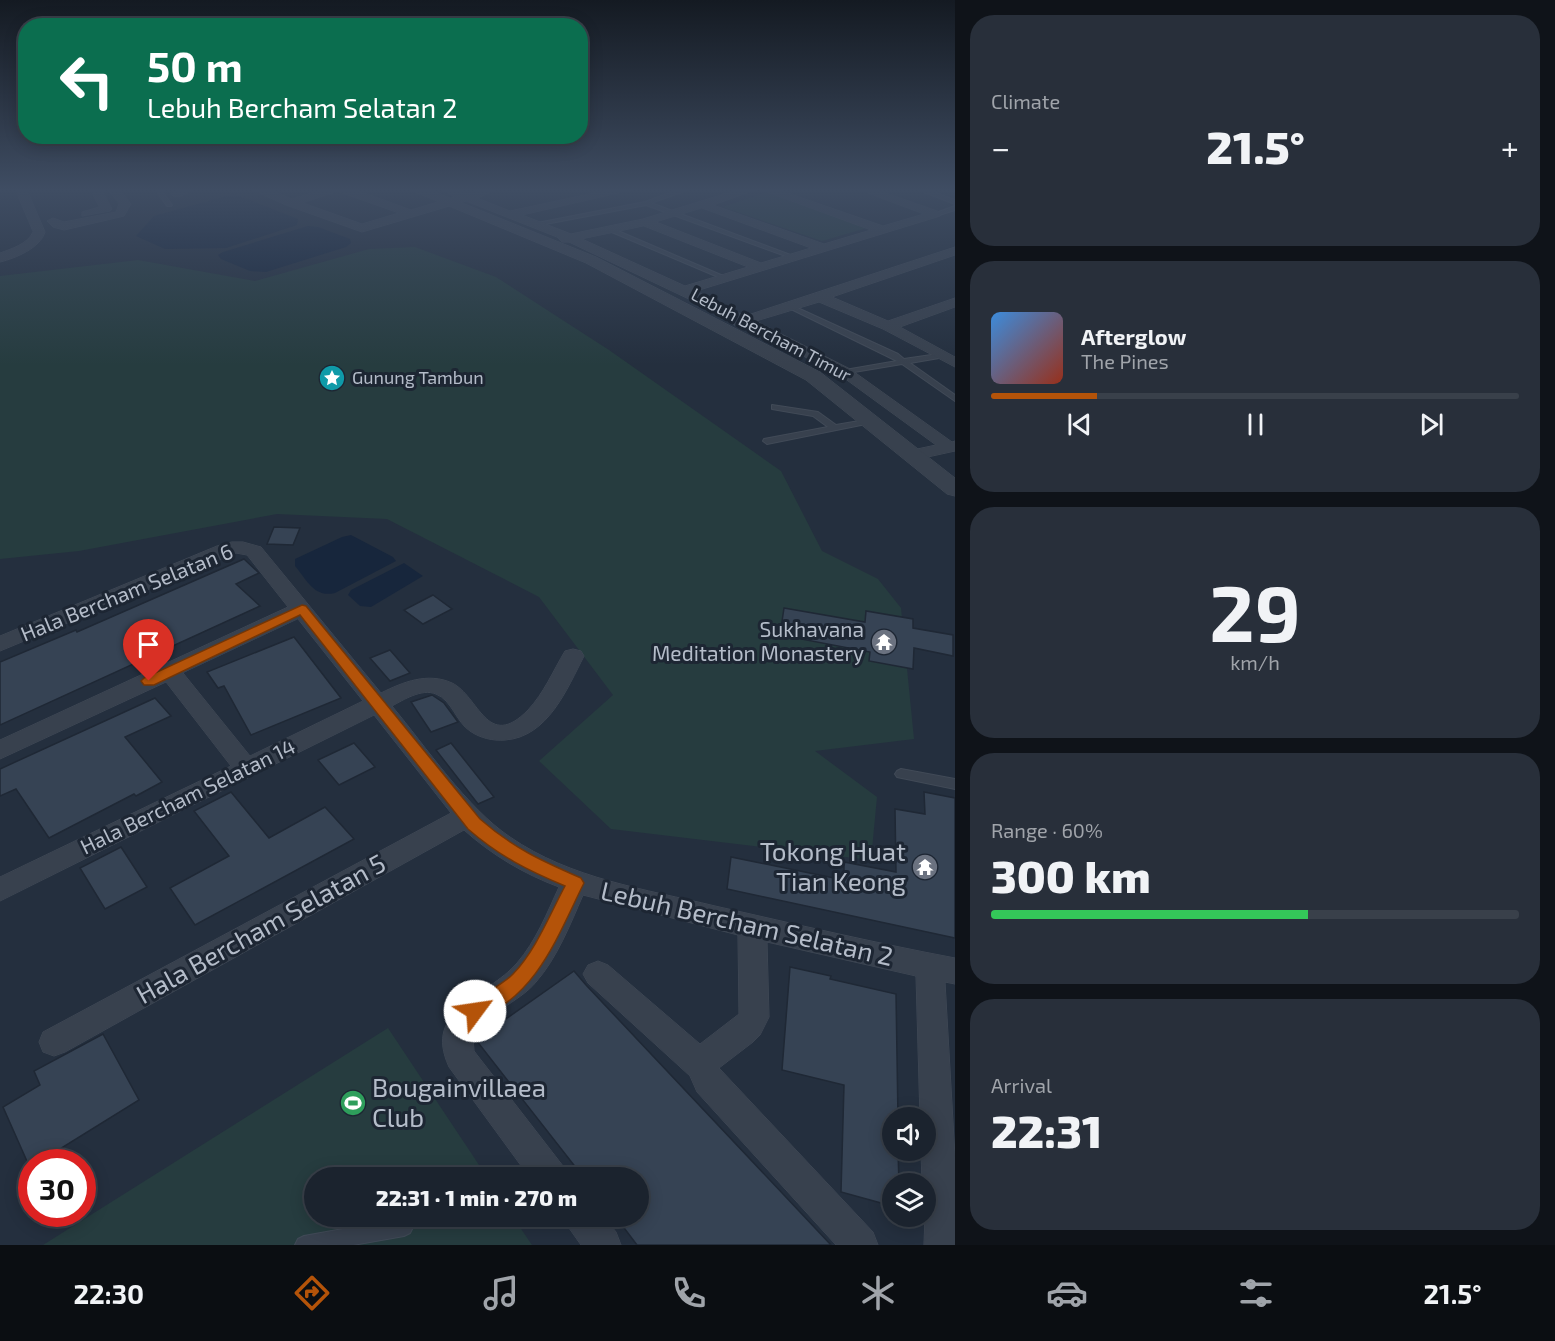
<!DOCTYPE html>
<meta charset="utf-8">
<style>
:root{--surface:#1b232e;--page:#282f3a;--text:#f1f3f6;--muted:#a0a4aa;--line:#39404a;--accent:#b45309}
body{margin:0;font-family:"Exo 2",sans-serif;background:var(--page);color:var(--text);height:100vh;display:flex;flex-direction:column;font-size:22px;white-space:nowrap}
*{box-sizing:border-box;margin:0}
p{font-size:20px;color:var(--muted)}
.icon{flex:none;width:33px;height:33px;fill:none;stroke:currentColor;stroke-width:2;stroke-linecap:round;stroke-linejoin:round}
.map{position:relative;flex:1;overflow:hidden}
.drawer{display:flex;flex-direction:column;gap:15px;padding:15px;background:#0f1319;width:600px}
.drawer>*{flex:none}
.hud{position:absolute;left:18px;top:18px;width:570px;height:126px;border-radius:24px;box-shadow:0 3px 15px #0003,0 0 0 2px var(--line);background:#0b6e4f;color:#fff;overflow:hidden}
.fabs{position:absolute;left:882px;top:1107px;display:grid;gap:12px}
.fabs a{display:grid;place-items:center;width:54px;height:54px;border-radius:50%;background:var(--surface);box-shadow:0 3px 15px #0003,0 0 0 2px var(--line);font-size:30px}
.speed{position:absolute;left:18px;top:1149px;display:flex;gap:12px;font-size:30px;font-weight:700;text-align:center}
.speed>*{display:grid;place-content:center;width:78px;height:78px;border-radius:50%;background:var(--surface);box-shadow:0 3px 15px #0003,0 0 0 2px var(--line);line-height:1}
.speed .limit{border:9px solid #d22;background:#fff;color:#111}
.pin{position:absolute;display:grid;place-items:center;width:51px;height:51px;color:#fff;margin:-62px -26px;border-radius:50% 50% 50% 0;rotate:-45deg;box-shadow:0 0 6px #0007}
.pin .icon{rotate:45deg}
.me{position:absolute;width:66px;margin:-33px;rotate:59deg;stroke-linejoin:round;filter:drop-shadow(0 0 4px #0008)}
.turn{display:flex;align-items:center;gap:21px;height:126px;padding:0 30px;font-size:27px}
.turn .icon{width:78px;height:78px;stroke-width:2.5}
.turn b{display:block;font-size:42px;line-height:51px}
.big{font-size:45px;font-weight:800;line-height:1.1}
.drawer .card{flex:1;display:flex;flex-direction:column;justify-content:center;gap:9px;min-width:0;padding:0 21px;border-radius:24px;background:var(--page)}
.drawer .dial{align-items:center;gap:0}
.dial b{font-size:78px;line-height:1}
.song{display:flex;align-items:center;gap:18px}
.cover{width:72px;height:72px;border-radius:9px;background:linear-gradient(135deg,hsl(210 70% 55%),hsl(10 70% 35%))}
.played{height:6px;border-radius:3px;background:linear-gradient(90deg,var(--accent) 20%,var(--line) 20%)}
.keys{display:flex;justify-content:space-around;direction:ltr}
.heat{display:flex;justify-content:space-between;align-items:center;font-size:33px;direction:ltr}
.charge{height:9px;border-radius:4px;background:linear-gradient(90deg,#34c759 60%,var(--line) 0)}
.trip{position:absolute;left:304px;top:1167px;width:345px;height:60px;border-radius:30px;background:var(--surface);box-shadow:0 3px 15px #0003,0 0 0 2px var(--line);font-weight:800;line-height:60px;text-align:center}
.tabs{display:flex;height:96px;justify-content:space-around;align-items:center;background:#0b0e12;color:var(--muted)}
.tabs .icon{width:42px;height:42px}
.tabs .active{color:var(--accent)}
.tabs b{font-size:27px;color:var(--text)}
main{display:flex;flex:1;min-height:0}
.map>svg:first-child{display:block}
.green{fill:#263c3f}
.water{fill:#17263c}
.building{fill:#364354;stroke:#1f2835;stroke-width:1.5}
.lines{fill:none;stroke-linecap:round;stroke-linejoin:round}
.service-casing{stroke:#414a57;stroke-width:2}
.minor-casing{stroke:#414a57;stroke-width:1}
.tertiary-casing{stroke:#414a57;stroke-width:1}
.service{fill:#38414e;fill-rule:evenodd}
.minor{fill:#38414e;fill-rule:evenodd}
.tertiary{fill:#38414e;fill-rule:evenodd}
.route{fill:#b45309;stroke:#753606;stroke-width:1.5}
.labels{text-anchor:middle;stroke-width:6;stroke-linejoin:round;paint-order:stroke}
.far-street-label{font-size:18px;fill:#b4bcc9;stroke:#1d2633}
.far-poi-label{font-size:18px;fill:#b4bcc9;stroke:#1d2633;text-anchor:start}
.street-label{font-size:21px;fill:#b4bcc9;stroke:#1d2633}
.poi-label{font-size:21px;fill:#b4bcc9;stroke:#1d2633;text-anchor:end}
.near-poi-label{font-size:26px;fill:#b4bcc9;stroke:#1d2633;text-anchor:end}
.near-street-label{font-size:26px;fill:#b4bcc9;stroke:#1d2633}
</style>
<main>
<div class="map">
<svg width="955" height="1245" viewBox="0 0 955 1245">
<rect width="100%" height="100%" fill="#242f3e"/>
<g class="green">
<polygon points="767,192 867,228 822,241 723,207"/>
<polygon points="415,247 496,277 609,350 781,471 822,551 878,579 901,608 914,739 815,751 877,797 871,860 611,829 539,761 613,695 539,597 387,519 277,514 79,551 0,559 0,276 138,260 255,281 369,249"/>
<polygon points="388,1028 487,1177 315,1178 315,1216 513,1217 532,1245 43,1245"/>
</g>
<g class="water">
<polygon points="234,194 298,219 297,225 226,248 165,249 136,236 154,216"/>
<polygon points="308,226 318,227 350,239 351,243 346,247 266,272 250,271 221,259 218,255 223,252"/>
<path d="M351,535L393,557L396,561L335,593C314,598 307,580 295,566V559L342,537Z"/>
<polygon points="404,563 423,576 371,607 360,606 348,595 351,590"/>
</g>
<g class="building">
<polygon points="274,527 300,528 293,545 267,544"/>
<polygon points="244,559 259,573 236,584 260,606 0,725 0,662 76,630 77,632"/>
<polygon points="433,595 452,609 423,624 404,610"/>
<polygon points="784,608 865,622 866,611 913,619 913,628 953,635 953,656 914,648 913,669 869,661 870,652 780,635"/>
<polygon points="294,637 341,698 251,735 224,686 218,688 207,672"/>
<polygon points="390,650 410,673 390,681 370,658"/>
<polygon points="432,695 444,703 458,722 431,732 411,702"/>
<polygon points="155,698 171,716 125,737 162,782 136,796 134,794 49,838 16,789 0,796 0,769"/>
<polygon points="354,743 375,767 339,785 318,760"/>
<polygon points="451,743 494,797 478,804 436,750"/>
<polygon points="231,792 269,838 325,807 354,839 195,925 170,888 229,856 194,811"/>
<polygon points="924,792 955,798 955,938 727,889 731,857 844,880 844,862 896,872 895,809 925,814"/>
<polygon points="121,847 147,887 105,909 80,868"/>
<polygon points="790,967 831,976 830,979 896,994 898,1118 892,1118 892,1150 898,1150 899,1184 892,1184 892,1206 841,1192 844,1085 782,1070"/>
<polygon points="574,971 586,985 831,1245 637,1245 615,1216 639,1216 639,1178 584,1178 476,1040"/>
<polygon points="103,1034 139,1100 39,1162 32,1162 30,1168 3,1107 40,1085 34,1071"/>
</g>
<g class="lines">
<g class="service-casing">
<g id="service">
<polygon points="156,190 161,190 172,205 171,206 167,206"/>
<polygon points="678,190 687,190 651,203 796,257 791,258 646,205 535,226 532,224 645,202"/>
<polygon points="919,190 928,190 955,200 955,204"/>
<polygon points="955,206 955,210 936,216 933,214"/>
<polygon points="607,228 611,228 728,278 723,279 607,230"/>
<polygon points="787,305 791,305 898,354 904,359 945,353 945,357 910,363 955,395 955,401 902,364 842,374 842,370 845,370 897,361 787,307"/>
<polygon points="772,405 818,412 836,425 871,419 875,421 871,423 767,444 763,441 764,439 828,427 813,416 772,409"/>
<polygon points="901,769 955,779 955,789 897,777 895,774 897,771"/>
<polygon points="404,1218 410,1221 413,1227 410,1233 404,1236 353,1245 295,1245 298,1239 304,1236"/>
</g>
</g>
<g class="minor-casing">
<g id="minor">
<path d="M16,190H27L45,232C40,248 16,258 0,262V253C11,249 28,244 33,232Z"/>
<polygon points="91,190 102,190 112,209 110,211 82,216 82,212 99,207"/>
<polygon points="109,190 120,190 131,204 124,216 64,230 53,227 47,221 53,218 64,222 116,212 119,204"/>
<polygon points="177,190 194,190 181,196 173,196 172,194"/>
<path d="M253,190H270L292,199L321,190H356L411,210L455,197L442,190H458L467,194L478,190H496L477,198L510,211L608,190H631L522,215L571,234L643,219L737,190H755L713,205L824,244L871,230L762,190H779L883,226L924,214L860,190H877L940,212V216L696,291L745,316L955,247V255L832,297L888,321L955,298V307L900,327L955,357V367L883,329L819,302L756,321L850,369L952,442L955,441V451L914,460L908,459L905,455L908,451L936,445L840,375L743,325H734L733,320L569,242H562L557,237L466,201L362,232L286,205ZM339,191L340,192L399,213L362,224L303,203ZM702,208L811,248L761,263L656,222ZM644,226L748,267L685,286L582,239Z"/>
<path d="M232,542H243L261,547L381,693C403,682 428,672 452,683C479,696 487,752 528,710C544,693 553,671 565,651L573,649L581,651L584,656C567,689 548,737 505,740C493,741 480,738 470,731C456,722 452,700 436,694C422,688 403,700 392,706C426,747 467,808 510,837C571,879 645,889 715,906C795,924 875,943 955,958V984L945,982L955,1157V1245H924L926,1184H922L921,1150H926V1118H920L916,976L767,942L769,1017L760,1035L753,1042L719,1068L873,1232L878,1245H836L697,1092L690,1076L588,983L583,974L588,965L598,961L608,965L700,1044L739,1014L738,935L583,895C570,925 557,958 536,982C520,1002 482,1015 473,1037L474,1051L563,1166L568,1178H530L449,1067C422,1008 487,998 517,963C536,941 547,913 559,887C524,874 492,855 464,830L65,1052L54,1056L43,1052L39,1042L43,1032L451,813L374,715L0,901V877L231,766L166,682L0,759V740L288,607L247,555L236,553L0,651V636L217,546ZM298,619L363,701L250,756L183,673Z"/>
<polygon points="564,1216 603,1216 616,1232 621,1245 581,1245 569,1228"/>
</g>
</g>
<g class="tertiary-casing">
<polygon id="tertiary" points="411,190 430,190 596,257 820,372 955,478 955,496 947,494 806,380 586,263"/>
</g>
<use href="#service" class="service"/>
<use href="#minor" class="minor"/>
<use href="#tertiary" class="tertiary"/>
</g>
<linearGradient id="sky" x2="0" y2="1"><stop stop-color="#141a22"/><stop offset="0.52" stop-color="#3f4d63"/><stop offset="1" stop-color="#3f4d63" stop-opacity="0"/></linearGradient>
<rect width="955" height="365" fill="url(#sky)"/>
<path class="route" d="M302,605L306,606L480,819C513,848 542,861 581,878L584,883C557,937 537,997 475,1020L468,1017L466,1011C472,998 501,987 513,974C536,950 549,916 565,886C527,870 499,856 468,829L300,615L154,685H144L141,681L144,678Z"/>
<defs>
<g id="sight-disc" transform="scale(1.35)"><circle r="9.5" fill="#0f9aa8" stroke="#1d2633"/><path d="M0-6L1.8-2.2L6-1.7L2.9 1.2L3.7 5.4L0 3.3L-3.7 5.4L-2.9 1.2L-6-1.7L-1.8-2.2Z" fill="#fff"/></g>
<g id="temple-disc" transform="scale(1.35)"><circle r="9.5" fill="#6b7280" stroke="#1d2633"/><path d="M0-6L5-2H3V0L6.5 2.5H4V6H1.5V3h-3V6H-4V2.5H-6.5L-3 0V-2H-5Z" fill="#fff"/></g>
<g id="stadium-disc" transform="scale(1.35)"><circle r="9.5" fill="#2e9e5b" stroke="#1d2633"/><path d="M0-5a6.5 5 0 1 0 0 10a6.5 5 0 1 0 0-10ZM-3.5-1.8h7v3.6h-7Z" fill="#fff"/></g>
</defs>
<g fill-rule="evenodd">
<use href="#sight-disc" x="332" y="378"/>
<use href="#temple-disc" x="884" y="642"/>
<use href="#temple-disc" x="925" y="867"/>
<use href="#stadium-disc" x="353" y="1103"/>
</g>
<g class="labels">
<g class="far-street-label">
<text transform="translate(771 335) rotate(28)" y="6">Lebuh Bercham Timur</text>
</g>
<g class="far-poi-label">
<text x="352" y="384">Gunung Tambun</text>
</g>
<g class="street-label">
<text transform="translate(127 593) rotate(-22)" y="7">Hala Bercham Selatan 6</text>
<text transform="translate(188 797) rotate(-26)" y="7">Hala Bercham Selatan 14</text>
</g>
<g class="poi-label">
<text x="864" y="637">Sukhavana<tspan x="864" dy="24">Meditation Monastery</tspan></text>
</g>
<g class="near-poi-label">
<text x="906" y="861">Tokong Huat<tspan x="906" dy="30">Tian Keong</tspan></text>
<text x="372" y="1097" text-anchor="start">Bougainvillaea<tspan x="372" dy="30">Club</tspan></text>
</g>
<g class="near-street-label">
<text transform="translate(747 924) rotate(13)" y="9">Lebuh Bercham Selatan 2</text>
<text transform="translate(261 929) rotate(-29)" y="9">Hala Bercham Selatan 5</text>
</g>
</g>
</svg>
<div class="fabs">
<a><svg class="icon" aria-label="sound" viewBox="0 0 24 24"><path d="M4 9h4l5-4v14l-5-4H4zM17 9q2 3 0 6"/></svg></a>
<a><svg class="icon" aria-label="layers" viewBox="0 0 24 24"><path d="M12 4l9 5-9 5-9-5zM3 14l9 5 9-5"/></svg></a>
</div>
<div class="speed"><div class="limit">30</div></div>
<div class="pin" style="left:149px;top:681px;background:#d93025"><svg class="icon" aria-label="arrive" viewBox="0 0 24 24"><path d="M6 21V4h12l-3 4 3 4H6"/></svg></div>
<svg class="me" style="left:475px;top:1011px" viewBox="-20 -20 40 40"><circle r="19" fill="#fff"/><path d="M0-13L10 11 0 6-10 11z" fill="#b45309"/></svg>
<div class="trip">22:31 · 1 min · 270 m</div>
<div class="hud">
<div class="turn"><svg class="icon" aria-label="left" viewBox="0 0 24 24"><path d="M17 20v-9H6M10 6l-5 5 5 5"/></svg><div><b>50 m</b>Lebuh Bercham Selatan 2</div></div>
</div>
</div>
<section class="drawer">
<div class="card"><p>Climate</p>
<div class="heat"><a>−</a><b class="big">21.5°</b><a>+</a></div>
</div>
<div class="card">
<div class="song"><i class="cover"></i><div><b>Afterglow</b><p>The Pines</p></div></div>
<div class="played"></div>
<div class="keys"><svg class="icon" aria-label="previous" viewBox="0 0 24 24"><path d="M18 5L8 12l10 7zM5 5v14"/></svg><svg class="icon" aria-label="pause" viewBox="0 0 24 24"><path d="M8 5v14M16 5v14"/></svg><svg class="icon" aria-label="next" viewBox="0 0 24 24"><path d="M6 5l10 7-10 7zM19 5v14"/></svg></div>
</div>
<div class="card dial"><b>29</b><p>km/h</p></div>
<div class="card"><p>Range · 60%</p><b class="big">300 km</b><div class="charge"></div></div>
<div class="card"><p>Arrival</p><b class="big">22:31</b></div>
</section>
</main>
<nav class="tabs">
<b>22:30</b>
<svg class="icon active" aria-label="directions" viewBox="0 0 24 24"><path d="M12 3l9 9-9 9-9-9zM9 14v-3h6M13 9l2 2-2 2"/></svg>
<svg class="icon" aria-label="music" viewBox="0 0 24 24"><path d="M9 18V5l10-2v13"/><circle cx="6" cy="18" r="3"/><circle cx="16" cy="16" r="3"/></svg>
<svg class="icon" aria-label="phone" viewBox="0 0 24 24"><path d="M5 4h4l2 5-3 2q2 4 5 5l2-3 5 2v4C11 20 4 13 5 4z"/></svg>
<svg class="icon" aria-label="climate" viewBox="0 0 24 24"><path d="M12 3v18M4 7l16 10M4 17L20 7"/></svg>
<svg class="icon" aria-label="car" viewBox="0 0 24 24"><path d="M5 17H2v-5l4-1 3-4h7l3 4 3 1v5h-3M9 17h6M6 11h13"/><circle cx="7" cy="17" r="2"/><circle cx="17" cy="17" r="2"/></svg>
<svg class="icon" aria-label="filters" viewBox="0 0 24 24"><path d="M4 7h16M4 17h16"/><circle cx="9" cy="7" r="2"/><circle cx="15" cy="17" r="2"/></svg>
<b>21.5°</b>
</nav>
